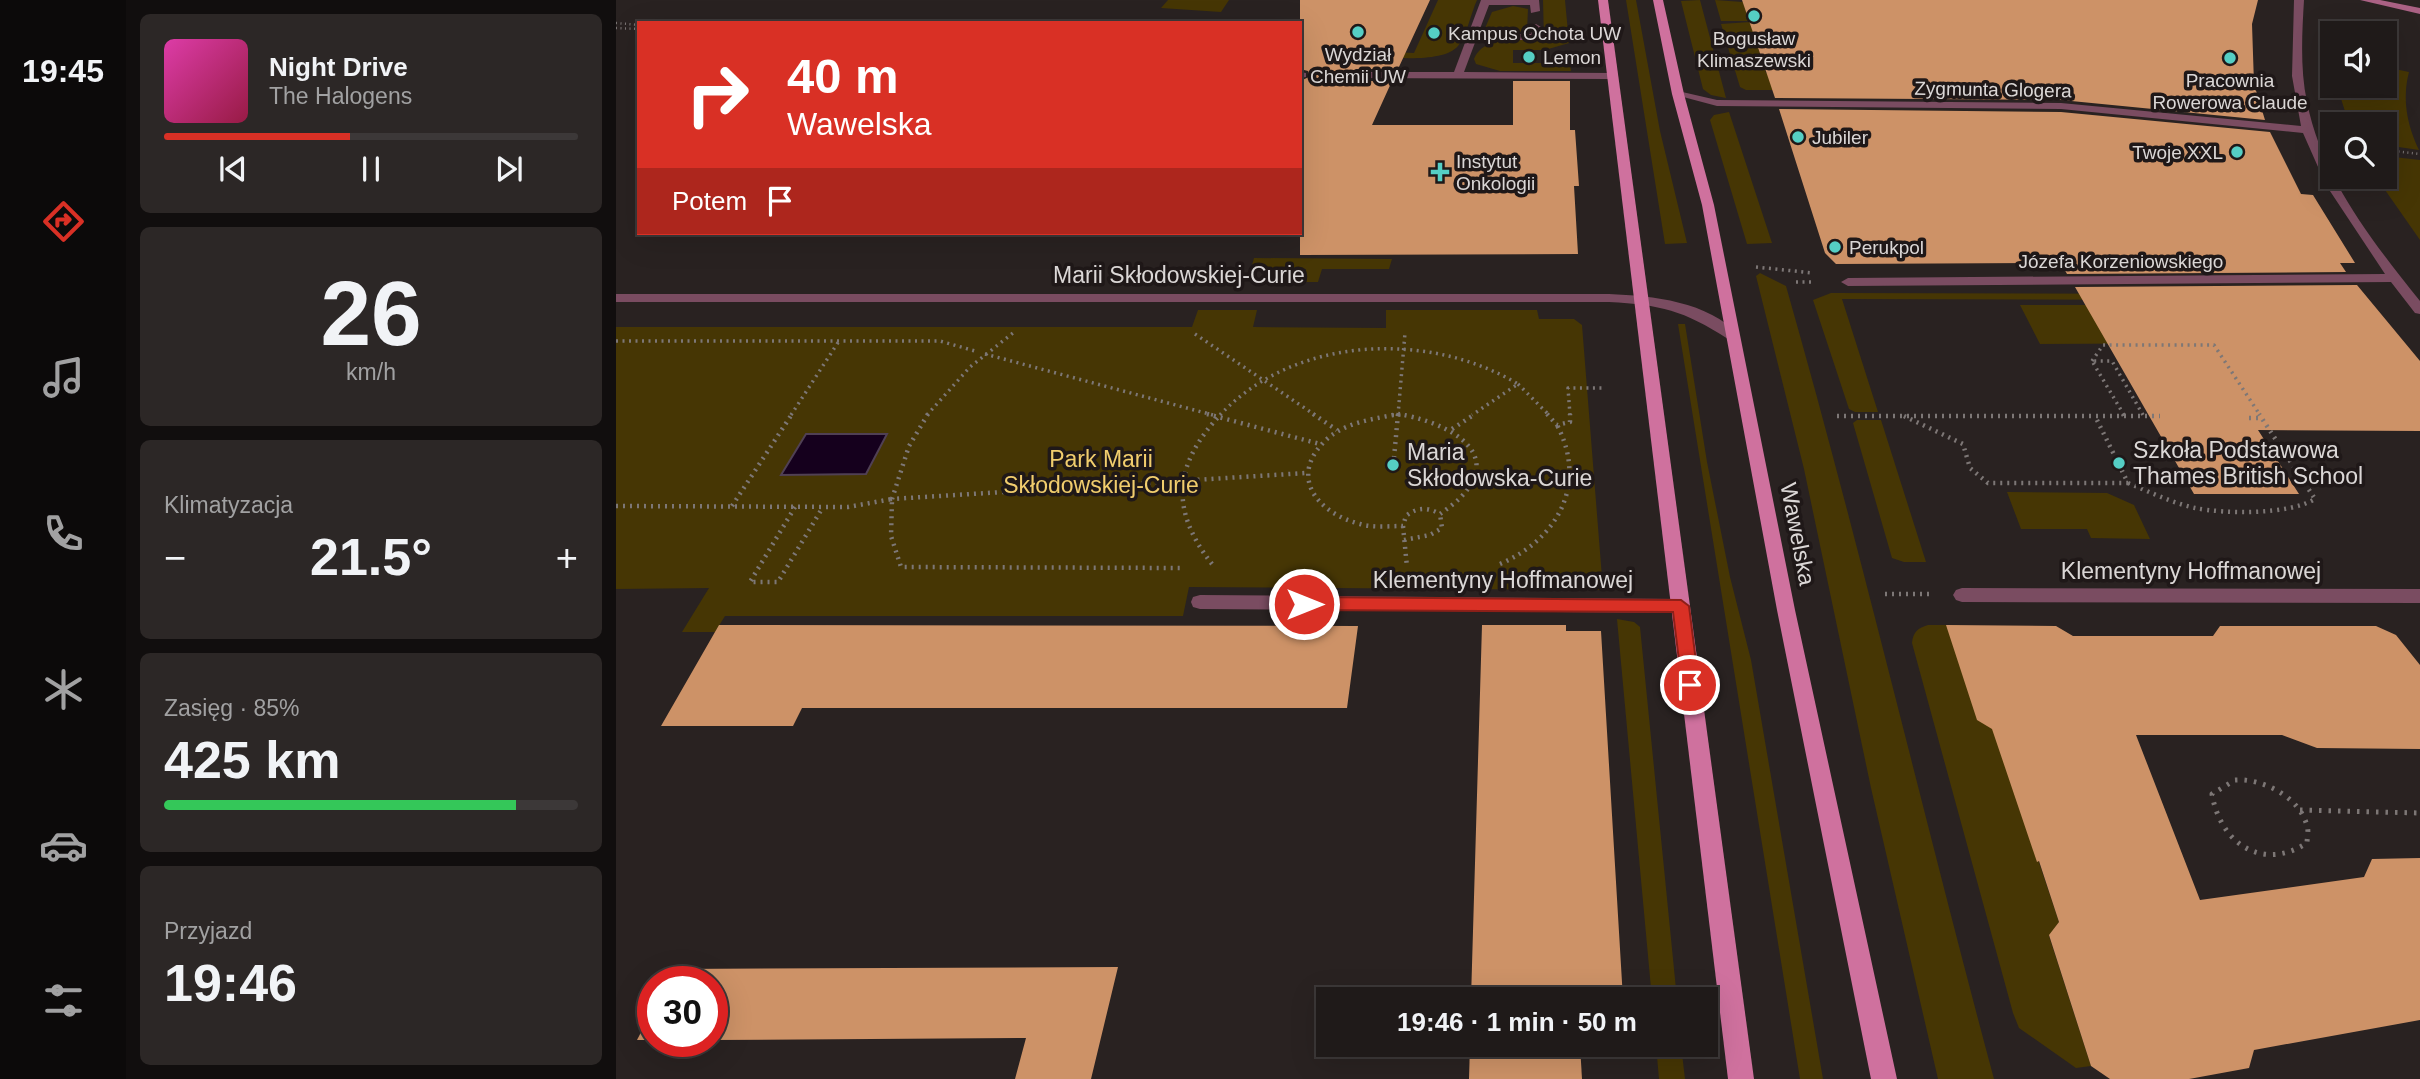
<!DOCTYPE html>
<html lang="pl">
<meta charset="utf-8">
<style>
:root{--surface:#1f1a19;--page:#2c2726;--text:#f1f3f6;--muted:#a1a1a2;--line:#3c3838;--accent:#d93025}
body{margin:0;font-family:Arial,sans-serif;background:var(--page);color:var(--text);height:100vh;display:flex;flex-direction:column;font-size:26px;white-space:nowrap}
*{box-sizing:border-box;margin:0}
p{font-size:23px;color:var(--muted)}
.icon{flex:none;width:38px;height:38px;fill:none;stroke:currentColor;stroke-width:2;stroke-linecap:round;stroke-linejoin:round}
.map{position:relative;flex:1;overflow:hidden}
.sheet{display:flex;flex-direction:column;gap:14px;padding:14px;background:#110e0e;width:490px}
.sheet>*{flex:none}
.hud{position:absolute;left:21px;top:21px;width:665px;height:214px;border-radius:0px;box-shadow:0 7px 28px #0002,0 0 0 2px var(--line);background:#d93025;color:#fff;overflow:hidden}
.controls{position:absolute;left:1704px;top:21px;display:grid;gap:14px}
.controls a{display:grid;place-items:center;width:77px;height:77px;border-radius:0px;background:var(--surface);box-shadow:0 7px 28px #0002,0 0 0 2px var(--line);font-size:35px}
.speed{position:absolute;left:21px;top:966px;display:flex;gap:14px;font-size:35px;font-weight:700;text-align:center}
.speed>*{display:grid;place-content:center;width:91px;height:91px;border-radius:50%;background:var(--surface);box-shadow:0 7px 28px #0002,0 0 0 2px var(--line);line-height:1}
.speed .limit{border:10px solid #d22;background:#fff;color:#111}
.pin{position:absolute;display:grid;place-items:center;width:60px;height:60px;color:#fff;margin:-30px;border:4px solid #fff;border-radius:50%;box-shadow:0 2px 7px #0007}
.me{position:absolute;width:77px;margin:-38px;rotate:90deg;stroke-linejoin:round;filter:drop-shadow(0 0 5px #0008)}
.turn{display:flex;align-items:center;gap:24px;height:147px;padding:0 35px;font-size:32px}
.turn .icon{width:91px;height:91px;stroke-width:2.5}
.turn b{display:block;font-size:49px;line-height:60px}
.then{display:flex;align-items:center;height:66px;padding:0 35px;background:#0003;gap:14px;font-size:26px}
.big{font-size:52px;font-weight:800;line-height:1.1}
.sheet .tile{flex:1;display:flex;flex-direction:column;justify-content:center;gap:10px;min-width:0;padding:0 24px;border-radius:10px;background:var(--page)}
.sheet .dial{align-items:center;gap:0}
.dial b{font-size:91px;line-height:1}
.song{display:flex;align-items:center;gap:21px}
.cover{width:84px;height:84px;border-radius:10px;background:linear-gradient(135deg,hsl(320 70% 55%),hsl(340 70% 35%))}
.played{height:7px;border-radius:4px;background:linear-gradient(90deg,var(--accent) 45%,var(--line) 45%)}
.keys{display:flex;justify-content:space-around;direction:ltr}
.heat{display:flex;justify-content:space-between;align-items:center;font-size:38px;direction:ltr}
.charge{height:10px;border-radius:5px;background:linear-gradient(90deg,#34c759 85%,var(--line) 0)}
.trip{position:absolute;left:700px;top:987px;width:402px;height:70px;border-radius:0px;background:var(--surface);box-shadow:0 7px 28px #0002,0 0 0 2px var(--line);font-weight:800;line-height:70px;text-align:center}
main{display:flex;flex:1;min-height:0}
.dock{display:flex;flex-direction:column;width:126px;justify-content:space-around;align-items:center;background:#0c0a0a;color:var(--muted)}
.dock .icon{width:49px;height:49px}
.dock .selected{color:var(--accent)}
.dock b{font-size:32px;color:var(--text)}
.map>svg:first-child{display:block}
.green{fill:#463604}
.water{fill:#15001d;stroke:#504054;stroke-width:2}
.building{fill:#cd9267}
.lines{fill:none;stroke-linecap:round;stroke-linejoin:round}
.path-far3{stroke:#7d7776;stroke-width:2.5;stroke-dasharray:1 3.5;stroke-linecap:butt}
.path-far2{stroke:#7d7776;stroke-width:3.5;stroke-dasharray:2 4.5;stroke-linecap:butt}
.path-far1{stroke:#7d7776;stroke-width:4.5;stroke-dasharray:2 5;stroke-linecap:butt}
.path{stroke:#7d7776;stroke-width:5;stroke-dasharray:2.5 7;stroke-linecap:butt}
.service{fill:#7a4c61;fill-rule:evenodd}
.minor{fill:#7a4c61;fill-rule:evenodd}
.secondary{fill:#aa6184;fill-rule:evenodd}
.primary{fill:#cf719e;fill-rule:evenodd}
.route{fill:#d93025;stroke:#8d1f18;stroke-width:2}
.poi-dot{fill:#55cec4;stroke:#1f1818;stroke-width:2.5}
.labels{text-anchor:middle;stroke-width:7;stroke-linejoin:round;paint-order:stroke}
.far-poi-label{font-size:19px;fill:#dbd7d6;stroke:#1f1818;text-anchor:start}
.far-street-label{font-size:19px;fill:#dbd7d6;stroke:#1f1818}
.street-label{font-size:23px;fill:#dbd7d6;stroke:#1f1818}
.poi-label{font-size:23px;fill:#dbd7d6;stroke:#1f1818;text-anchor:start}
.park-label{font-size:23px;fill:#f1cd6d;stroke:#1f1818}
</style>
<main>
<nav class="dock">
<b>19:45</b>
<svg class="icon selected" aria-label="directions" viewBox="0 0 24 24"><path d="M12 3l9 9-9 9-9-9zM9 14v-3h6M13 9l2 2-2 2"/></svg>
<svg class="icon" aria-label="music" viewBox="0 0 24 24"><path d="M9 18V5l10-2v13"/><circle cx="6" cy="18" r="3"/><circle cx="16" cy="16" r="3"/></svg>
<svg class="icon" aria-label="phone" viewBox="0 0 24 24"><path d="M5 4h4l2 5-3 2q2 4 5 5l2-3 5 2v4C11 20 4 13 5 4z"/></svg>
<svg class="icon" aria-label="climate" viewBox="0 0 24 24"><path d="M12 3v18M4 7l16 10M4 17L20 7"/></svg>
<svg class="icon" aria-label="car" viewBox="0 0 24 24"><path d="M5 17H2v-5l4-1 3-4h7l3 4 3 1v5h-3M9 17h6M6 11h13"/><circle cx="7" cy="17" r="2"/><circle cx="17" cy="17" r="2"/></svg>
<svg class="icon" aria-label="filters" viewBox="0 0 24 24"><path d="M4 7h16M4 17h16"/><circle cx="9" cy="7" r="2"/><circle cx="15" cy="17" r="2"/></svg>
</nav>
<section class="sheet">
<div class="tile">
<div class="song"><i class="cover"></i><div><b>Night Drive</b><p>The Halogens</p></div></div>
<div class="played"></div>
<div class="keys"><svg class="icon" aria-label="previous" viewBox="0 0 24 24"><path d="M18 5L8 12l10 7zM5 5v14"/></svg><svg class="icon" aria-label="pause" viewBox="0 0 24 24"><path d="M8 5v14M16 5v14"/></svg><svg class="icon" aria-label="next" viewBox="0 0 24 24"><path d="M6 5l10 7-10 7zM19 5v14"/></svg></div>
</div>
<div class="tile dial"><b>26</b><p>km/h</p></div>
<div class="tile"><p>Klimatyzacja</p>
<div class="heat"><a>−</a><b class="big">21.5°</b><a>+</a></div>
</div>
<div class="tile"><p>Zasięg · 85%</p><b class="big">425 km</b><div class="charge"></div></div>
<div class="tile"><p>Przyjazd</p><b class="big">19:46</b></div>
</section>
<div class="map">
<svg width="1804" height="1079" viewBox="0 0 1804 1079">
<rect width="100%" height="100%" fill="#292221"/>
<g class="green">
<polygon points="552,0 613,0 605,12 545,8"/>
<path d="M822,0H861C855,13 851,35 842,46C827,64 772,57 751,56L759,51L798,53Z"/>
<path d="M927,0H949L953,43L929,50H897V63H954L955,71H884L860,64L858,59C868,34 907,41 928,40Z"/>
<polygon points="1010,0 1020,0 1044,131 1071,243 1049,244"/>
<polygon points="1084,0 1110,98 1095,95 1087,89 1065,1"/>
<polygon points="1099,0 1127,2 1133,21 1105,21"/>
<polygon points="897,6 912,9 911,30 899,33 867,33 876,12"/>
<polygon points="1134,22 1150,73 1244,90 1130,90 1124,87 1105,24"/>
<path d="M1769,67L1793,72C1786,99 1791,125 1803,150L1769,145V124H1733L1721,86H1769Z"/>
<polygon points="1113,112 1156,243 1131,244 1094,120 1098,115"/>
<polygon points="1769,156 1804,160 1804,240 1760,177 1769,177"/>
<polygon points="638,258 776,259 773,269 706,269 702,282 688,282 690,269 635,269"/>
<path d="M1144,273L1170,286C1245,549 1307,815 1378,1079H1322L1255,788L1188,469L1140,276Z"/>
<polygon points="1215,293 1586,294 1589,300 1226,299 1262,412 1239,412 1233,409 1197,300"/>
<polygon points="1404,305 1586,305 1613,343 1424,344"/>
<polygon points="582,310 641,310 637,327 770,328 770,310 921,310 923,319 958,319 966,325 987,590 573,587 567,616 109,616 99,632 66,632 93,588 0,589 0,327 576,327"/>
<polygon points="1062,324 1069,324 1091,462 1114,577 1135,660 1207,1079 1184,1079"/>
<polygon points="1241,420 1265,420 1310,562 1288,562 1276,558 1237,423"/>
<polygon points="1391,492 1491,493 1518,505 1534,539 1475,538 1471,529 1405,529"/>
<polygon points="1001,619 1018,622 1024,627 1061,999 1036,999"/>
<path d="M1312,625H1343L1443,922L1433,936L1475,1066L1460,1068L1403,1028L1397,1013L1296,643C1297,632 1302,628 1312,625Z"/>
<polygon points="1040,1045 1065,1045 1069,1079 1043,1079"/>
</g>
<polygon class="water" points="190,434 271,434 250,474 165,475"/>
<g class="building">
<polygon points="684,0 814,0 782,69 740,69 733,74 740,81 776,81 756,125 897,125 897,81 954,81 954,130 959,130 963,186 958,186 962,254 684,255 684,81 693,77 692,71 684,69"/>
<polygon points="1126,0 1642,0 1636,24 1638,84 1649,120 1445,100 1159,98"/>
<polygon points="1163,109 1445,112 1654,132 1685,194 1697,195 1739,263 1724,263 1730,272 1451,274 1445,263 1220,264 1209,253"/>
<polygon points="1741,285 1804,361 1804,431 1642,430 1683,494 1578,494 1459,287"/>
<polygon points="103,625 742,626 731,708 186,708 177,726 45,726"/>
<polygon points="866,625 950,625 950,631 985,631 1007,999 855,999"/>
<polygon points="1330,625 1440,626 1457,636 1597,636 1604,626 1760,626 1780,635 1804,665 1804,749 1701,748 1666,735 1520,735 1584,900 1748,877 1756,859 1804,858 1804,1020 1638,1050 1633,1068 1573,1079 1494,1079 1475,1066 1433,935 1443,922 1423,861 1421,862 1376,729 1361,720"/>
<polygon points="502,967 475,1079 399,1079 410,1038 96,1040 96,982 50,982 57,969"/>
<polygon points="37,1009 37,1040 21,1040"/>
<polygon points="854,1045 964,1045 966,1079 853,1079"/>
</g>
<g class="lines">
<g class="path-far3">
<polyline points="0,23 23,25"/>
<polyline points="0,28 23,29"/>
<polyline points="1769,150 1804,154"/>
</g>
<g class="path-far2">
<polyline points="1140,267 1197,273"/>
<polyline points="1180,282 1197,282"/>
<polyline points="579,334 699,415"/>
<polyline points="0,341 324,341 359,351"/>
<polyline points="369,354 597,415"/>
<polyline points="1476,361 1487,345 1598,345 1644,415"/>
<polyline points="902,384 933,415"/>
<polyline points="175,415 223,341"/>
<polyline points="311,415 354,367 397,333"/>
<path d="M604,415C678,336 812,330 902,384L856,415"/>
<polyline points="776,415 790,415"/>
<polyline points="782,415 789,333"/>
<polyline points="954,415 952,388 987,388"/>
<polyline points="1508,415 1476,361 1496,361 1527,415"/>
</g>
<g class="path-far1">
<polyline points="312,414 293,446 276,499 690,473"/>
<polyline points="591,414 704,444"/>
<polyline points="697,414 721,430"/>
<path d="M782,414C821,420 892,448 845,497C839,503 831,509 824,514C812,507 801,507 790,516L787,526C773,526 757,528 744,524C701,513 671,476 711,439C730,422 758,419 782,414Z"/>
<polyline points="931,414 941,425 954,422 954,414"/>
<polyline points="1507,414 1508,416"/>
<polyline points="1221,416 1544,416"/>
<polyline points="1288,416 1347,444 1354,468 1372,483 1512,483 1479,416"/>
<polyline points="1633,418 1645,418"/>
<polyline points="836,429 859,414"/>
<polyline points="778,458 782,414"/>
<path d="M1512,483C1534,492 1556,503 1579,508C1609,514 1673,515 1699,499L1643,414"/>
<polyline points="0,506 232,507 276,499 275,536 285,567 568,568"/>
<polyline points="116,506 176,414"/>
<polyline points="179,507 134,582 162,582 207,507"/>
<polyline points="787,526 791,567"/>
<polyline points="788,540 814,535 826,528 824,514"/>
<path d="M596,564C553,509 558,464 605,414"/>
<path d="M884,564C942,539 972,484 941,425"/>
<polyline points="1269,594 1314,594"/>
</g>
<g class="path">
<path d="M1619,780C1646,778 1684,797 1691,826C1693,831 1691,838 1691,843C1646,872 1604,843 1596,794Z"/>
<polyline points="1684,810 1804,813"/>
</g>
<g class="service">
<polygon points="865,0 923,0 924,11 915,13 914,5 873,5 862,34 915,34 915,27 920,24 925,27 925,37 920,40 860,40 848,72 997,73 1002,76 997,79 740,78 735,75 740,72 838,72"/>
<polygon points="684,72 690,73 690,77 684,78"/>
</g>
<g class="minor">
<path d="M1678,0H1688C1686,34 1684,69 1691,102C1706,178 1756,241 1804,301V314L1799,313L1775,282L1232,286L1225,282L1232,278L1769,274L1710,185L1687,133L1445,109L1101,106L1056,94L1062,91L1101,100L1445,103L1685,126L1676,76Z"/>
<path d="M0,294H993C1037,296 1092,301 1124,336L1117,340L1112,339C1067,310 1045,305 993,302H0Z"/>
<polygon points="1346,588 1804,589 1804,603 1346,602 1340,600 1337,595 1340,590"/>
<polygon points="584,595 1065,599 1072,601 1074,606 1072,611 1065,613 584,609 577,607 575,602 577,597"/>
</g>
<polygon class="secondary" points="1744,0 1764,0 1804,8 1804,14"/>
<g class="primary">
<polygon points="982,0 992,0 1138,1079 1112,1079"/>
<polygon points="1037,0 1047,0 1068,94 1098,205 1179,610 1281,1079 1255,1079 1161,610 1086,205 1056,94"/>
</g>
</g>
<polygon class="route" points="688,597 1065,600 1073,606 1083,685 1081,690 1068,690 1066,685 1057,612 688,610 680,604"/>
<g class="poi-dot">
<circle cx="1138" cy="16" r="7"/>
<circle cx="742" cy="32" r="7"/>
<circle cx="818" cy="33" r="7"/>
<circle cx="913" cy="57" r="7"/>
<circle cx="1614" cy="58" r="7"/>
<circle cx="1182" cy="137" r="7"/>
<circle cx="1621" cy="152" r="7"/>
<path d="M820.5 161.5h7v7h7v7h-7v7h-7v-7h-7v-7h7z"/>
<circle cx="1219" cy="247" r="7"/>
<circle cx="1503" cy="463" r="7"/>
<circle cx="777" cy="465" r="7"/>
</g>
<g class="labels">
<g class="far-poi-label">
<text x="832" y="40">Kampus Ochota UW</text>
<text x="1138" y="45" text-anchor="middle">Bogusław<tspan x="1138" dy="22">Klimaszewski</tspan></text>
<text x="742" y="61" text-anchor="middle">Wydział<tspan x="742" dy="22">Chemii UW</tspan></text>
<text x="927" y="64">Lemon</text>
<text x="1614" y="87" text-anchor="middle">Pracownia<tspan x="1614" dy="22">Rowerowa Claude</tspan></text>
<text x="1196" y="144">Jubiler</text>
<text x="1607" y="159" text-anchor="end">Twoje XXL</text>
<text x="840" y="168">Instytut<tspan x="840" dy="22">Onkologii</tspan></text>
<text x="1233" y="254">Perukpol</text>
</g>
<g class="far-street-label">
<text transform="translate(1377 89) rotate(1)" y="7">Zygmunta Glogera</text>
<text x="1505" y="268">Józefa Korzeniowskiego</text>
</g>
<g class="street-label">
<text x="563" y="283">Marii Skłodowskiej-Curie</text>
<text transform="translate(1182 534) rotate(79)" y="8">Wawelska</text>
<text x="1575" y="579">Klementyny Hoffmanowej</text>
<text x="887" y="588">Klementyny Hoffmanowej</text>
</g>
<g class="poi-label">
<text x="1517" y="458">Szkoła Podstawowa<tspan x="1517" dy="26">Thames British School</tspan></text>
<text x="791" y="460">Maria<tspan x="791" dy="26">Skłodowska-Curie</tspan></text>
</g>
<g class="park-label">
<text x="485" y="467">Park Marii<tspan x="485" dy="26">Skłodowskiej-Curie</tspan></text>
</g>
</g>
</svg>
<div class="controls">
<a><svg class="icon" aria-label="sound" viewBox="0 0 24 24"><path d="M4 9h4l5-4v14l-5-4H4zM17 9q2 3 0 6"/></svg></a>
<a><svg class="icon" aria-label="search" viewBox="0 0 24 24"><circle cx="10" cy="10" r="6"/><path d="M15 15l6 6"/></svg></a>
</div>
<div class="speed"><div class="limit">30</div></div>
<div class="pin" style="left:1074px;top:685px;background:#d93025"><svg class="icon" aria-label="arrive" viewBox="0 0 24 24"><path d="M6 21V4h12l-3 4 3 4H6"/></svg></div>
<svg class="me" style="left:688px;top:604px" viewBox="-20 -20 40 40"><circle r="17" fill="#d93025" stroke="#fff" stroke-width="3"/><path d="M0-11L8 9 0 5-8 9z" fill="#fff"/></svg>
<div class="trip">19:46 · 1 min · 50 m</div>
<div class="hud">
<div class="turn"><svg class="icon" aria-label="right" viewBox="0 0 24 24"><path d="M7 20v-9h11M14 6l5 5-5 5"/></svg><div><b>40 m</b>Wawelska</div></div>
<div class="then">Potem<svg class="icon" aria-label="arrive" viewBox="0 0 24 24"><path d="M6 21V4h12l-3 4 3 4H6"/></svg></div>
</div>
</div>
</main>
